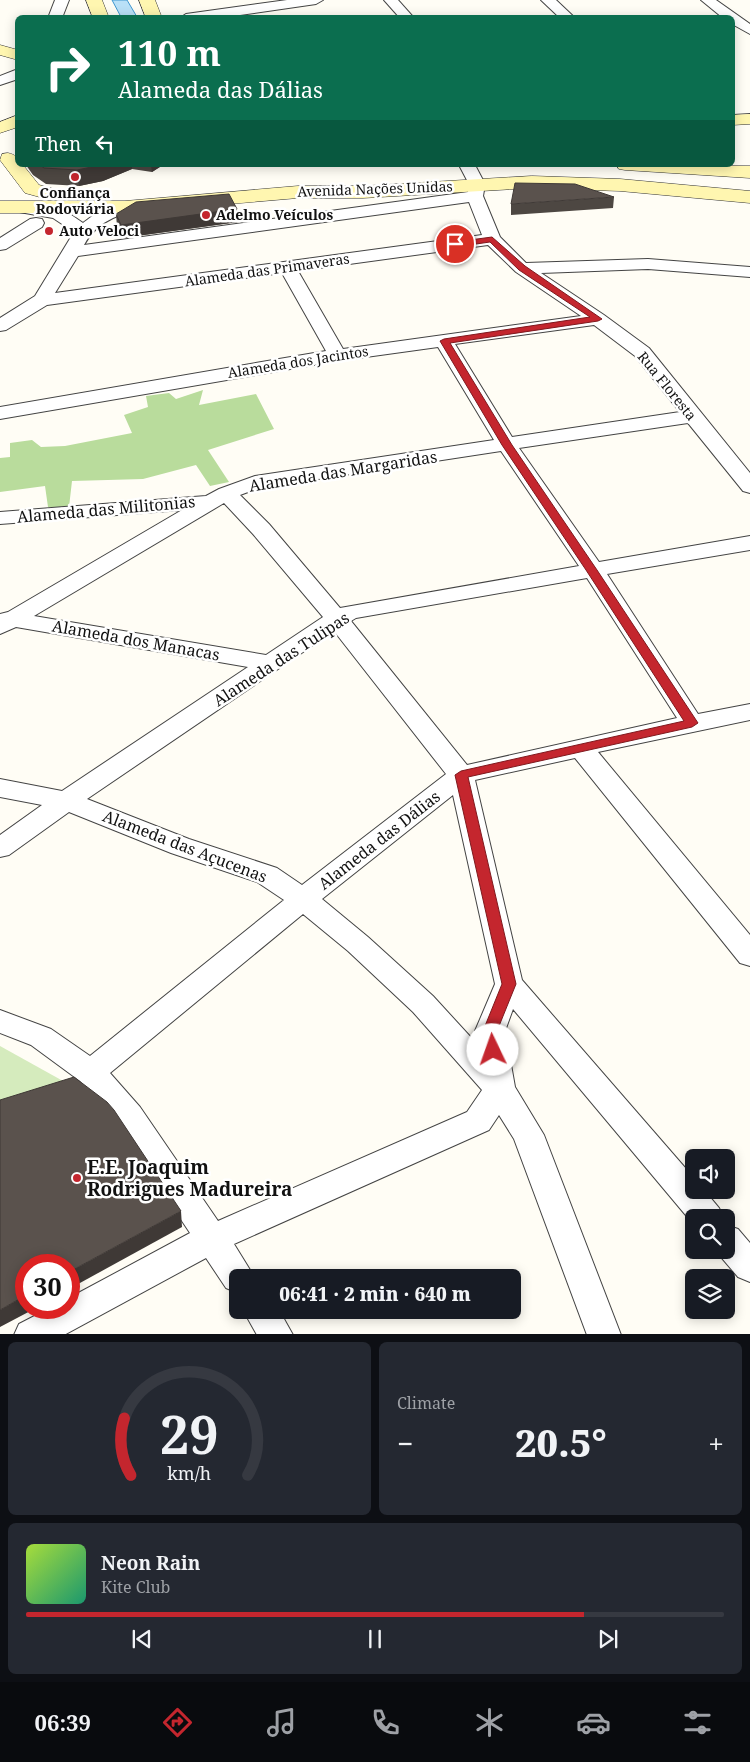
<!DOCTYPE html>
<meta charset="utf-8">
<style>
:root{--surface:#171b24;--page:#242831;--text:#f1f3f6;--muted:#9ea1a6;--line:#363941;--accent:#c4262e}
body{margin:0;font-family:"Noto Serif",serif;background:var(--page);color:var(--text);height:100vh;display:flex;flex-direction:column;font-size:19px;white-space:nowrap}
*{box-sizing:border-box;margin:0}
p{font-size:16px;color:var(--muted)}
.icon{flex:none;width:28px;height:28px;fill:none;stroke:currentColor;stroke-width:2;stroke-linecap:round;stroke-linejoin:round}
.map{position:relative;height:1334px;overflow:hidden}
.sheet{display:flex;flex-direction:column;gap:8px;padding:8px;background:#0d0f14;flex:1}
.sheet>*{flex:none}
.banner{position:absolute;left:15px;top:15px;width:720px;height:152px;border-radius:8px;box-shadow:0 2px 12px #0003;background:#0b6e4f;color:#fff;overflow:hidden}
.controls{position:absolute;left:685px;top:1149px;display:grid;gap:10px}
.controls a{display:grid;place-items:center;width:50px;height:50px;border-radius:8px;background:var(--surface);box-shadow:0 2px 12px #0003;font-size:25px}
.speed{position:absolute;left:15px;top:1254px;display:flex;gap:10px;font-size:25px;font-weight:700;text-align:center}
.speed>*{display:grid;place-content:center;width:65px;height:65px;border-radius:50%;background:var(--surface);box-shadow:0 2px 12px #0003;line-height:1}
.speed .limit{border:8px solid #d22;background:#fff;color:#111}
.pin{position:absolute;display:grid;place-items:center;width:42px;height:42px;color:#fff;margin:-21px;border:2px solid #fff;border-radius:50%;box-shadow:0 1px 5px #0007}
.me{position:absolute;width:55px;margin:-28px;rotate:357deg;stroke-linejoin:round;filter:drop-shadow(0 0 4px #0008)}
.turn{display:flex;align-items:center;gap:18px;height:105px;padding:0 20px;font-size:22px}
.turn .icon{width:65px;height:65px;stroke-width:2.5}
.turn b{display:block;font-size:35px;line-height:42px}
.then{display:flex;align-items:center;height:48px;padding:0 20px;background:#0003;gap:10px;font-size:19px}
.big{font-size:38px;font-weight:800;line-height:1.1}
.sheet .card{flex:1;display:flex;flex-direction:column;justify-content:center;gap:8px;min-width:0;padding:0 18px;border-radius:8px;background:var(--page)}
.sheet .dial{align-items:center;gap:0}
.dial svg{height:130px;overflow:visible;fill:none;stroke:var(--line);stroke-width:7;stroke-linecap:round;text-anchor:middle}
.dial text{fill:var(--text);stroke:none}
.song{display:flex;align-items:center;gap:15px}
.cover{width:60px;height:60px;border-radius:8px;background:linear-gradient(135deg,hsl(80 70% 55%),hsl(160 70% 35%))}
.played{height:5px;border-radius:2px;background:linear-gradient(90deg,var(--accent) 80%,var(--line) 80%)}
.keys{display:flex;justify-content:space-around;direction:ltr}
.heat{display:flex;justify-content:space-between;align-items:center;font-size:28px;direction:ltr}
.sheet .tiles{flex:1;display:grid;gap:8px;grid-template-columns:1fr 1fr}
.card:last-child{grid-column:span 2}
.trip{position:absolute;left:229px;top:1269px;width:292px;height:50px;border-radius:8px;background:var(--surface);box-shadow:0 2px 12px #0003;font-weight:800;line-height:50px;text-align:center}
.tabs{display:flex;height:80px;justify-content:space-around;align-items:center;background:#090b0e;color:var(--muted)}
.tabs .icon{width:35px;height:35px}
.tabs .selected{color:var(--accent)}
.tabs b{font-size:22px;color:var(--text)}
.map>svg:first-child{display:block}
.green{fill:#d5ebbd}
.forest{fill:#b9dc9c}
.water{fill:#b9e0f7;stroke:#3f96cf}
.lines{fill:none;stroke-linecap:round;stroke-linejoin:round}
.street-casing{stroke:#444;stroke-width:2}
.secondary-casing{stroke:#333;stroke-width:1}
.street{fill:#fff;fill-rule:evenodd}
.secondary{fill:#fff6b0;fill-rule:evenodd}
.wall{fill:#4d4742}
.shaded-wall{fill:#3f3936}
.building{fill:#5a524d;stroke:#3f3936}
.route{fill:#c4262e;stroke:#7f191e}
.poi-dot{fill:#c4262e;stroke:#fff;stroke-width:2}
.labels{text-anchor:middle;stroke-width:5;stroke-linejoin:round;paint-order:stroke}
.far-street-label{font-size:14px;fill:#111;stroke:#fff}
.far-poi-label{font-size:14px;font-weight:bold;fill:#111;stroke:#fff;text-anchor:start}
.street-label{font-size:16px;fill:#111;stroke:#fff}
.near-poi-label{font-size:19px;font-weight:bold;fill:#111;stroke:#fff;text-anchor:start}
</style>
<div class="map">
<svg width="750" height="1335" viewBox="0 0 750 1335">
<rect width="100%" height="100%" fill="#fffdf5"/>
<polygon class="green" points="0,1046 72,1086 0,1112"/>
<polygon class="forest" points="203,390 199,405 256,394 274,429 208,450 229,482 210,486 196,465 143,479 72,481 69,507 48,507 45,486 0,492 0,458 10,457 10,443 32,440 41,447 65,446 132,433 124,415 148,407 146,396 169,393 176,399"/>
<polygon class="water" points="112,0 127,0 137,17 121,17"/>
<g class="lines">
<g class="street-casing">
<g id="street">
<polygon points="55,0 69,0 62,18 48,18"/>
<polygon points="287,0 323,0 316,4 219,18 180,18 186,14"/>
<polygon points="384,0 398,0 414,18 400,18"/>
<polygon points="541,0 556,0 575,18 560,18"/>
<polygon points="701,0 716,0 750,24 750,34 732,24 732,18 723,18"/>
<polygon points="18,69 18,79 0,85 0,76"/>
<path d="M459,165H475L485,184L483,196L500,237L526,263L648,259L750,267V277L648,269L541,273L604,315L649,348L750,473V493L743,491L688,423L519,448L599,562L750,536V550L607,574L698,714L750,704V720L598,752L750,935V966L740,963L575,758L475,780L522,980L694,1178V1190H704L719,1208L724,1218H694V1225L513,1009L505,1031L515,1087L544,1135L621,1335H587L514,1139L499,1115L489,1130L234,1244L255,1278H238V1293L226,1288L206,1258L64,1335H14L19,1324L50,1308H69V1298L190,1233L118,1125L80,1081L31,1045L0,1033V1010L51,1029L90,1056L284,900L257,882L171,853L69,812L9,855L0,857V835L42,805L0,797V779L62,791L248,667L16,627L0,634V614L8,612L182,510L0,524V512L206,496L219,489L255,476L494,440L438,347L337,361L0,419V407L326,351L282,273L47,305L6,330L0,331V318L35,296L74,232L53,218L14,211L12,208L14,205L20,203L58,209L64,210L83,223C95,214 115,199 131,204L133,207C129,213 119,215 113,218C100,224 90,233 84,245L468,192L469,184ZM469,202L482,235L55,293L78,256ZM488,245L516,272L581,316L343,349L298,271ZM594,325L635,356L680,412L512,437L455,344ZM501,451L579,566L340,608L269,524L240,495L259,488ZM224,503L253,534L323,617L266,655L34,616ZM587,578L677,718L467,765L351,621L356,618ZM334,631L446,774L302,885L277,868L189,839L87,799ZM453,795L495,984L475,1031L477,1044L433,996L368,937L322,899ZM303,914L348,951L413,1012L482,1090L467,1112L218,1221L140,1107L110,1073Z"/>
<polygon points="36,218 42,219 44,223 42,227 6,249 0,250 0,238 30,219"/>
<polygon points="726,1225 738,1229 750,1243 750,1282 738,1277 715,1250 726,1250"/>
<polygon points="243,1310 279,1310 293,1335 257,1335"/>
</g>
</g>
<g class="secondary-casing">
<g id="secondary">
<polygon points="86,0 102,0 109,18 93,18"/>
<polygon points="139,0 155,0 162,18 146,18"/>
<polygon points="0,45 18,50 18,60 0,55"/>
<polygon points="750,114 750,124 732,125 732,115"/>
<polygon points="18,115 18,127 0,133 0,122"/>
<path d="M8,153C16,155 18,157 18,165H23L39,185L54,189L56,193L54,197L47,199L25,193L0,160L2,154Z"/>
<polygon points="616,165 750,166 750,178 625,170 619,169"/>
<polygon points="532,176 620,179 750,191 750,203 620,191 532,188 363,198 298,198 125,213 0,213 0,201 125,201 298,186 363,186"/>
</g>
</g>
<use href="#street" class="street"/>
<use href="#secondary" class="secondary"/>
</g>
<g class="wall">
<polygon points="26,165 163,165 152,172 132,169 103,181 79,186 46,184 33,175"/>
<polygon points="614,197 613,208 511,215 511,204"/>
<polygon points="237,209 238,222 122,238 117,227 116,214"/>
</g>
<g class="shaded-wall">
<polygon points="101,165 132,165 132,169 103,181 79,186 77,170"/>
<polygon points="151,165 163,165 152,172"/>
<polygon points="237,209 238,222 122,238 121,225"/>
<polygon points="181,1211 182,1227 69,1289 69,1272"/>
<polygon points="26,1295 26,1308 36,1308 0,1327 0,1310"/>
</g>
<g class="building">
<polygon points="40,165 101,165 77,170 44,168"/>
<polygon points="515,183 575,184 614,197 511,204"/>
<polygon points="229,194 237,209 121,225 116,214 136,202"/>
<polygon points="74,1077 107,1102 114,1110 181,1211 69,1272 69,1265 26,1265 26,1295 0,1310 0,1100"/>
</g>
<polygon class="route" points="492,237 525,266 602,319 598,321 450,343 512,445 597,570 698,723 692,727 468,777 516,984 497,1031 501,1050 498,1054 493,1056 488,1054 483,1031 502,984 455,775 461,771 684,721 586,570 502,445 440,341 444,339 590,317 519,270 490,242 455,247 451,244 455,242"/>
<g class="poi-dot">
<circle cx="75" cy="177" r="5"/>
<circle cx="206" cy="215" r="5"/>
<circle cx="49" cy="231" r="5"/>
<circle cx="77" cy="1178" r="5"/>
</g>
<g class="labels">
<g class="far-street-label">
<text transform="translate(375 189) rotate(-2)" y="5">Avenida Nações Unidas</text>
<text transform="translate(267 270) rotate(-8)" y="5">Alameda das Primaveras</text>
<text transform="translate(298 362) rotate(-9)" y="5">Alameda dos Jacintos</text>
<text transform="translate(667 386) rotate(51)" y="5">Rua Floresta</text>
</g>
<g class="far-poi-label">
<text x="75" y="198" text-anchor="middle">Confiança<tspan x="75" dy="16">Rodoviária</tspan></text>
<text x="216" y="220">Adelmo Veículos</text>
<text x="59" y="236">Auto Veloci</text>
</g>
<g class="street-label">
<text transform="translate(343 471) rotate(-9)" y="6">Alameda das Margaridas</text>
<text transform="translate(106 509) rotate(-5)" y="6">Alameda das Militonias</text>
<text transform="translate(136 640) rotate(10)" y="6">Alameda dos Manacas</text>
<text transform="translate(281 659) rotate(-33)" y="6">Alameda das Tulipas</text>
<text transform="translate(379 840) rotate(-38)" y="6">Alameda das Dálias</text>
<text transform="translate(185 846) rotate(21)" y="6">Alameda das Açucenas</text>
</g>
<g class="near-poi-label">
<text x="87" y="1174">E.E. Joaquim<tspan x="87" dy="22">Rodrigues Madureira</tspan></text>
</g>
</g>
</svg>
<div class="controls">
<a><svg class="icon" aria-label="sound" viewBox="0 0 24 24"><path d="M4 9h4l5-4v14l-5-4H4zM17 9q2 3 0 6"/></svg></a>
<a><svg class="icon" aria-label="search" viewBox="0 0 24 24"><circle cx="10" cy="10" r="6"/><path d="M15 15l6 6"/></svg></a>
<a><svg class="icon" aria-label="layers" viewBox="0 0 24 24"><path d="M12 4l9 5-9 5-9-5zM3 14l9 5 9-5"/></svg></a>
</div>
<div class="speed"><div class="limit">30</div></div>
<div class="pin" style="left:455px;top:244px;background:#d93025"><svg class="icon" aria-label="arrive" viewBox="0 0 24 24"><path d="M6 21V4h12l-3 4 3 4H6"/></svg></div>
<svg class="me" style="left:493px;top:1050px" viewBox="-20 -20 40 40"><circle r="19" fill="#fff"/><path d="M0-13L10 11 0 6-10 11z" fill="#c4262e"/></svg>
<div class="trip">06:41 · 2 min · 640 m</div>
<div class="banner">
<div class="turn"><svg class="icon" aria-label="right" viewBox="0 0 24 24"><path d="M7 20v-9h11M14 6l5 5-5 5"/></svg><div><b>110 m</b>Alameda das Dálias</div></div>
<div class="then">Then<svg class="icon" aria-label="left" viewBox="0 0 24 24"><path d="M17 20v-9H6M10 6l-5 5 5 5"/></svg></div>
</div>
</div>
<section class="sheet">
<div class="tiles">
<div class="card dial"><svg viewBox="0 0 100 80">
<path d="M14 69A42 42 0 1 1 86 69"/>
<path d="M14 69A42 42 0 0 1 10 34" stroke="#c4262e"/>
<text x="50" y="56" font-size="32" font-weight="700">29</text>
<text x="50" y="72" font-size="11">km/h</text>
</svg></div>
<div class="card"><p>Climate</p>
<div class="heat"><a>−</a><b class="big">20.5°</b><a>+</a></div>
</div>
<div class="card">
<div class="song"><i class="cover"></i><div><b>Neon Rain</b><p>Kite Club</p></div></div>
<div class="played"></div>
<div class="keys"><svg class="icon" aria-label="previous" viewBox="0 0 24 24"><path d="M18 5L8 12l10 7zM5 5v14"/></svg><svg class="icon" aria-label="pause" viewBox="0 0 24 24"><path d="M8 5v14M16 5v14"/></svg><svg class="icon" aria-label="next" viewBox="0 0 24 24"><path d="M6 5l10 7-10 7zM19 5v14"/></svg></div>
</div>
</div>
</section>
<nav class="tabs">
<b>06:39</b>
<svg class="icon selected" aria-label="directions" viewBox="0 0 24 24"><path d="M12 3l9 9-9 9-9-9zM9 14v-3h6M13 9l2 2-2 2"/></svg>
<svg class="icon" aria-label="music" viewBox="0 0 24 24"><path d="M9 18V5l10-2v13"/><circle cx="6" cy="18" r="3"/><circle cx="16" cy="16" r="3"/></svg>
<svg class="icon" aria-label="phone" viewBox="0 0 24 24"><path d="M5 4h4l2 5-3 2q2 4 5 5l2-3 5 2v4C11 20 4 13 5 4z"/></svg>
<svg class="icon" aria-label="climate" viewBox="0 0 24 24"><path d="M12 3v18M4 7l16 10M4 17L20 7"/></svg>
<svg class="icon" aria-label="car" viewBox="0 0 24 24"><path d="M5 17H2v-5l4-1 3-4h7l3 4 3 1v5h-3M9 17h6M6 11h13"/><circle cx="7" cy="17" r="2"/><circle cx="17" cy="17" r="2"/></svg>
<svg class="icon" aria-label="filters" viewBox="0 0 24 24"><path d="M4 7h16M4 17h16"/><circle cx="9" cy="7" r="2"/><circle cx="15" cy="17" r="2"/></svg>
</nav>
